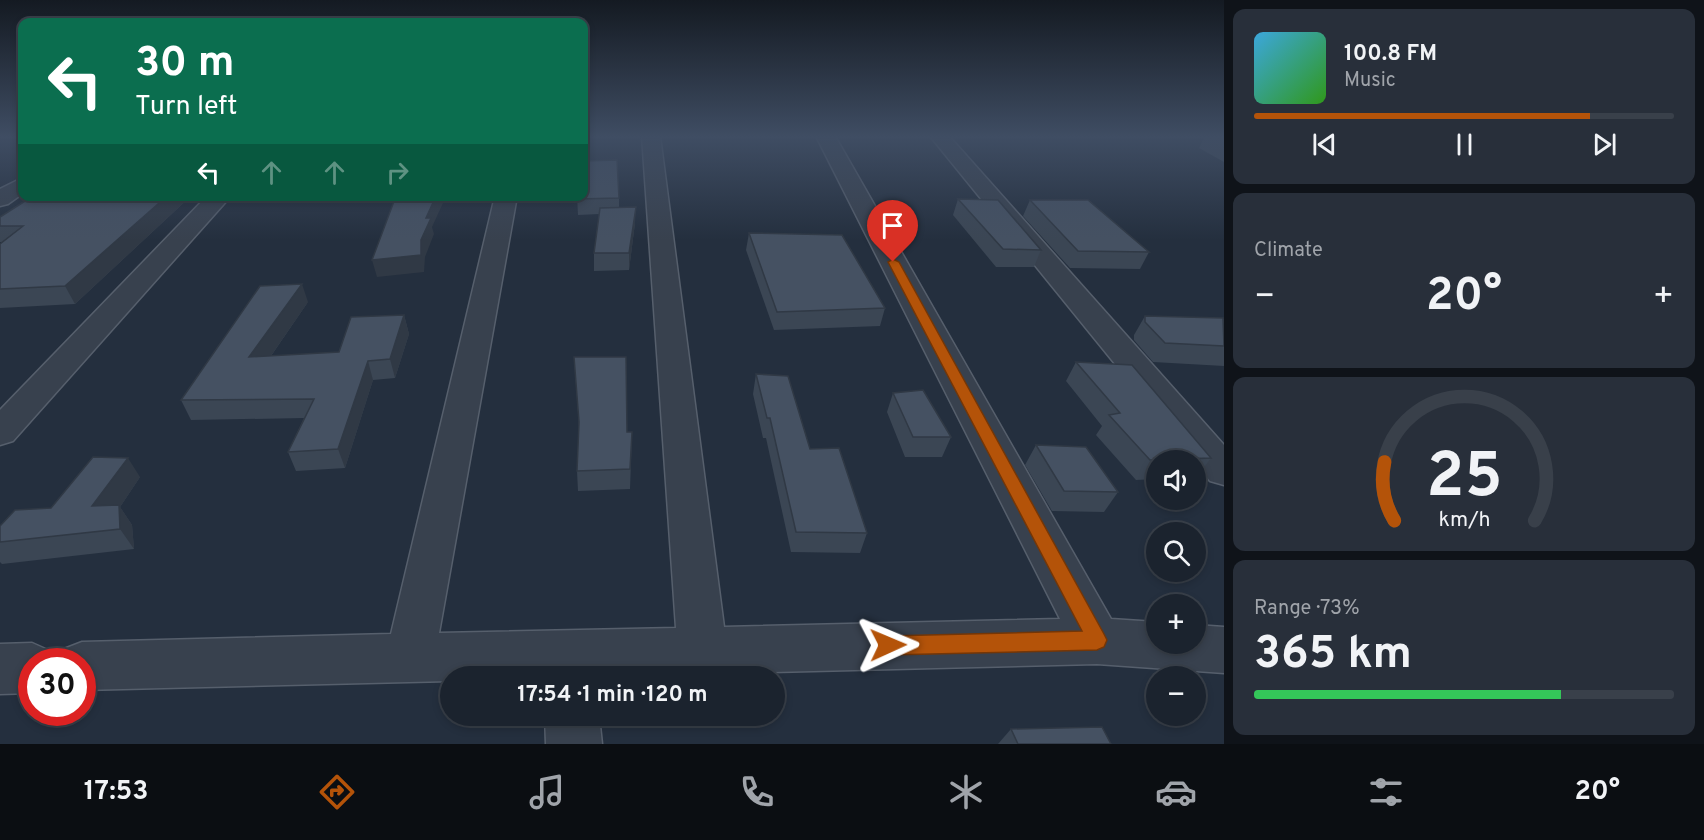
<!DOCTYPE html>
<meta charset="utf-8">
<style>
:root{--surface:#1b232e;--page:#282f3a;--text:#f1f3f6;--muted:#a0a4aa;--line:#39404a;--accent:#b45309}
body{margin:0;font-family:Overpass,sans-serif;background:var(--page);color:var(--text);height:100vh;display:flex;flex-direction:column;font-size:22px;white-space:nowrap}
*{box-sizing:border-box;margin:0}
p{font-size:20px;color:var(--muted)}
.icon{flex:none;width:33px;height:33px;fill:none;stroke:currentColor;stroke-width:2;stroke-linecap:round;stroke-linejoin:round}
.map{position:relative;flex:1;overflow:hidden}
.panel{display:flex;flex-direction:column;gap:9px;padding:9px;background:#0f1319;width:480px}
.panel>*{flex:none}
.banner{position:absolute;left:18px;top:18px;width:570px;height:183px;border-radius:12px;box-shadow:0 3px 9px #0003,0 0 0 2px var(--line);background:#0b6e4f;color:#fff;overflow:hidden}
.fabs{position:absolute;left:1146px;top:450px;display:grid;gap:12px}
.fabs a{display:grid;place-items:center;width:60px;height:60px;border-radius:50%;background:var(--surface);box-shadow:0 3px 9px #0003,0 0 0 2px var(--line);font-size:30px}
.speed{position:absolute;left:18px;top:648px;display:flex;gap:12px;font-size:30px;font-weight:700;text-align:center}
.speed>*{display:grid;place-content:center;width:78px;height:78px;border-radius:50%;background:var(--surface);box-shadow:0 3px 9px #0003,0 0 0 2px var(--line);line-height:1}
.speed .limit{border:9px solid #d22;background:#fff;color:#111}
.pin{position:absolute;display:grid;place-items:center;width:51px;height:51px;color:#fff;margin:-62px -26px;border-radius:50% 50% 50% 0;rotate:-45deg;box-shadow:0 0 6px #0007}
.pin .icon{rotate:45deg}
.me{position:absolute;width:66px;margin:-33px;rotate:89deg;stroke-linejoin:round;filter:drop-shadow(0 0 4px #0008)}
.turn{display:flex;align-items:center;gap:21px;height:126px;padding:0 18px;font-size:27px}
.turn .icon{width:78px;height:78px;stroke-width:2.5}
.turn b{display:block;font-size:42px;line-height:51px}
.lanes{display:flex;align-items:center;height:57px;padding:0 18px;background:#0003;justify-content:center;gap:30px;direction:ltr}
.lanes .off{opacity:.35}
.big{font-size:45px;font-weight:700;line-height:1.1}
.panel .widget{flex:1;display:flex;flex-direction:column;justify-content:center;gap:9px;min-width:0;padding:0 21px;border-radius:12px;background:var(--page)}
.panel .dial{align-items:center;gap:0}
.dial svg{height:156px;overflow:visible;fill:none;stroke:var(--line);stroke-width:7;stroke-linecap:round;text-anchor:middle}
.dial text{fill:var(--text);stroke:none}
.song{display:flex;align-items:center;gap:18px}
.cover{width:72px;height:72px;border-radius:9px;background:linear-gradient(135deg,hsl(200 70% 55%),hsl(110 70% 35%))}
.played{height:6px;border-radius:3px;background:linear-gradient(90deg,var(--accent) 80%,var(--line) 80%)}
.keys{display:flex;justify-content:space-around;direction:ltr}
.heat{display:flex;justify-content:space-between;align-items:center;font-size:33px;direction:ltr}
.charge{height:9px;border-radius:4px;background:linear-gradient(90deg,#34c759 73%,var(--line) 0)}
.trip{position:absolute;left:440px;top:666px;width:345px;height:60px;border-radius:30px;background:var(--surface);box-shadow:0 3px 9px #0003,0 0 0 2px var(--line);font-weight:700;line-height:60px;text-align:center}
.tabs{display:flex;height:96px;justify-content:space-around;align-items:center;background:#0b0e12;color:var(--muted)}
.tabs .icon{width:42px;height:42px}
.tabs .selected{color:var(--accent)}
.tabs b{font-size:27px;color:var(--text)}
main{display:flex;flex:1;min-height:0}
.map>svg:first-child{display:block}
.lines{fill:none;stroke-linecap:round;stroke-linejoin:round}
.street-casing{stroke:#565f6c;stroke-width:3}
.street{fill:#38414e;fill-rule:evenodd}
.wall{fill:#3b4654}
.shaded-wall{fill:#303945}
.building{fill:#455162;stroke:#303945;stroke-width:1.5}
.route{fill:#b45309;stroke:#753606;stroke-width:1.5}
</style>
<main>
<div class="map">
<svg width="1224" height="744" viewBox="0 0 1224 744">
<rect width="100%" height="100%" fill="#242f3e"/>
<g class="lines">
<g class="street-casing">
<g id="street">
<polygon points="642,136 660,136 724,627 1060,619 816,136 835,136 1111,619 1156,622 1156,644 1196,644 1196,625 1224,627 1224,673 1097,664 616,676 450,676 450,681 82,690 82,662 59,662 64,649 82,642 391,634 495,196 517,196 439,633 676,628"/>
<polygon points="930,136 949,136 1224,445 1224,485 1210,481"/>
<polygon points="22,178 22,194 8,204 0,206 0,189"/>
<polygon points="207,196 231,196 13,441 0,445 0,410"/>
<polygon points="32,643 50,651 55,662 32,662 32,693 0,694 0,644"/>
<polygon points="545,716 599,716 602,744 546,744"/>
</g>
</g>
<use href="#street" class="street"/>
</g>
<g class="wall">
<polygon points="1205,136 1224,136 1224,162 1199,148"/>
<polygon points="33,196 191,196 75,304 0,308 0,244 2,242 0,242 0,217"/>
<polygon points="334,196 381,196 378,200 335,201"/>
<polygon points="577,196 619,198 619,208 635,223 629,270 594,271 594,253 599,214 578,215"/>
<polygon points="958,199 1041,250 1034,267 996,267 953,215"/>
<polygon points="1030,200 1149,252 1140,269 1070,268 1023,216"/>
<polygon points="749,233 885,308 880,326 774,330 746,250"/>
<polygon points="308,302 271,356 339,352 404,315 409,334 395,378 373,380 345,468 296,471 288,452 304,418 191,420 181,400"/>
<polygon points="1145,316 1224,319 1224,366 1153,362 1134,340 1134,335"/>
<polygon points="574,357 627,432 632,432 630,489 578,491 577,471 579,428"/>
<polygon points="1076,362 1211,458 1196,478 1196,460 1156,460 1156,479 1136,480 1096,435 1102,426 1066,381"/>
<polygon points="756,374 810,449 867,533 860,553 791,552 766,438 763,438 753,394"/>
<polygon points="893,393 951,437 942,457 905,457 887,412"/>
<polygon points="1036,445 1118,492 1104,512 1052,511 1025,465"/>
<polygon points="140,477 120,507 132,525 134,549 2,564 0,562 0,526"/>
<polygon points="1011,729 1111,744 998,744"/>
</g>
<g class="shaded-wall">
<polygon points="167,196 191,196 75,304 65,286"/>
<polygon points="432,196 442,196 443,203 432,227 434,234 425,257 424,272 377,277 372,260 421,240 426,218"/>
<polygon points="636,207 635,223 629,270 629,253"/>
<polygon points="302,284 308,302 257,376 249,357"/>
<polygon points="404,315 409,334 395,378 390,359"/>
<polygon points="368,361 373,380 345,468 338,449"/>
<polygon points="128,458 140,477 120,507 132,525 134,549 120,529 92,506"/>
</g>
<g class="building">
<polygon points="617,160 619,198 577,199 577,196 584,196 584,161"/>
<polygon points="33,196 167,196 65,286 0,289 0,244 23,226 0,226 0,217"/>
<polygon points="396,196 436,196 426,218 431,218 421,240 421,255 372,260"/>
<polygon points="958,199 998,200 1041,250 1003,249"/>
<polygon points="1030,200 1088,200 1149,252 1078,251"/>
<polygon points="636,207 629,253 594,253 600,208"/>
<polygon points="749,233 842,235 885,308 777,312"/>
<polygon points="302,284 249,357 339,352 351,317 404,315 390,359 368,361 338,449 288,452 314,399 181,400 260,286"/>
<polygon points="1145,316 1223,318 1224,346 1165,343 1145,322"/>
<polygon points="574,357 626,357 627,432 632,432 630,469 577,471 579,422"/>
<polygon points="1076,362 1132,365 1211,458 1150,460 1109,415 1120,413"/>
<polygon points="756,374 788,376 810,449 839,448 867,533 796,532 770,418 767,418"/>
<polygon points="923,390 951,437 913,437 893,393"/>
<polygon points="1036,445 1086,447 1118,492 1064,491"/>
<polygon points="93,457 128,458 92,506 119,505 120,529 0,542 0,526 15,510 51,508"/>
<polygon points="1102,727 1111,744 1018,744 1011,729"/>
</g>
<linearGradient id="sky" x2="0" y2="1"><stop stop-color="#141a22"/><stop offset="0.57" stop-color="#3f4d63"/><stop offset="1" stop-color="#3f4d63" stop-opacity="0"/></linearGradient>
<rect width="1224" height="240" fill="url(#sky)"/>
<polygon class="route" points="893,259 899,262 1104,634 1107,640 1104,647 1097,650 888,655 881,652 878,645 881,638 888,636 1082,631 888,262"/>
</svg>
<div class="fabs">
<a><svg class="icon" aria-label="sound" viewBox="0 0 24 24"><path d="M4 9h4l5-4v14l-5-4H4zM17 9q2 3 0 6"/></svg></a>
<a><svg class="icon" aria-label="search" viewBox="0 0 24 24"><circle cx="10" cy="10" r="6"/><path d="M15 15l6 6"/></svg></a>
<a>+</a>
<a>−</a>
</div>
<div class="speed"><div class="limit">30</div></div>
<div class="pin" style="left:893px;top:262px;background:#d93025"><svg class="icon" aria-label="arrive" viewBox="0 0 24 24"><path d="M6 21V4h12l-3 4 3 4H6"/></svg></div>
<svg class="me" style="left:888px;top:645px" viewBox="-20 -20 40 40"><path d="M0-17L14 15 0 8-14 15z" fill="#b45309" stroke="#fff" stroke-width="4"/></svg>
<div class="trip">17:54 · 1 min · 120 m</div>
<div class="banner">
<div class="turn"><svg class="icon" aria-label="left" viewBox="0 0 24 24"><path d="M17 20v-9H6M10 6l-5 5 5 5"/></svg><div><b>30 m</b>Turn left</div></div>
<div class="lanes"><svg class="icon" aria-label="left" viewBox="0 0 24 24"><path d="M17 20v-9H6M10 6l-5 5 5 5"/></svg><svg class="icon off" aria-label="ahead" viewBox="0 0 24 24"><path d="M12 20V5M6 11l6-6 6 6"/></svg><svg class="icon off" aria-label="ahead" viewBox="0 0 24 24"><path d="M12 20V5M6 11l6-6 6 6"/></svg><svg class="icon off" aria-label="right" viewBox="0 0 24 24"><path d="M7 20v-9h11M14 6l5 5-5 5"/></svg></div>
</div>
</div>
<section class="panel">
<div class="widget">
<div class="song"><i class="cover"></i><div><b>100.8 FM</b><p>Music</p></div></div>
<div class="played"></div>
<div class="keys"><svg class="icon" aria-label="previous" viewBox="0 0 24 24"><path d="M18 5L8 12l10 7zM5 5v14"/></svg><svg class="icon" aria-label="pause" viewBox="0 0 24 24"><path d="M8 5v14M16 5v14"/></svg><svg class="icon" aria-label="next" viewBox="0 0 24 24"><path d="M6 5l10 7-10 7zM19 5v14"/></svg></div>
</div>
<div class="widget"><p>Climate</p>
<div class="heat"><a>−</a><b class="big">20°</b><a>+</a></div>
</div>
<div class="widget dial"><svg viewBox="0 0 100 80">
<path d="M14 69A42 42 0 1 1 86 69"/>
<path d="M14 69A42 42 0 0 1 9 39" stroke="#b45309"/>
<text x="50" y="56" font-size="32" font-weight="700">25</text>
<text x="50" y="72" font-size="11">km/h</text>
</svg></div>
<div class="widget"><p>Range · 73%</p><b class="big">365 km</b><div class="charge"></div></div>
</section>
</main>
<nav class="tabs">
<b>17:53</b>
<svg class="icon selected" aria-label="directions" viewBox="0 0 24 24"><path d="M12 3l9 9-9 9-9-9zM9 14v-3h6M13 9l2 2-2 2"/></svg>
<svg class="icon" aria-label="music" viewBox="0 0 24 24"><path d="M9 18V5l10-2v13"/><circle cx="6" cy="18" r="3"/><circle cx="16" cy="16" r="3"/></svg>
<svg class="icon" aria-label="phone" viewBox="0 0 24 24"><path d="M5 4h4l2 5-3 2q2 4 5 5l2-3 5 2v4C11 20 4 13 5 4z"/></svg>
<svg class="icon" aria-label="climate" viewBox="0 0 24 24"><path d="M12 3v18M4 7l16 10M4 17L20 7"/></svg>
<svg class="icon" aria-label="car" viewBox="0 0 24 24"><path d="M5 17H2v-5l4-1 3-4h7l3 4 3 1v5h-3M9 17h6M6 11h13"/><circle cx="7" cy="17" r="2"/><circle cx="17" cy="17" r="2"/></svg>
<svg class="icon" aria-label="filters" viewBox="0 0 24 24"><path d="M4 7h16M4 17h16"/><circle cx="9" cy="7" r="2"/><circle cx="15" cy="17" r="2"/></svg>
<b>20°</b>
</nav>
